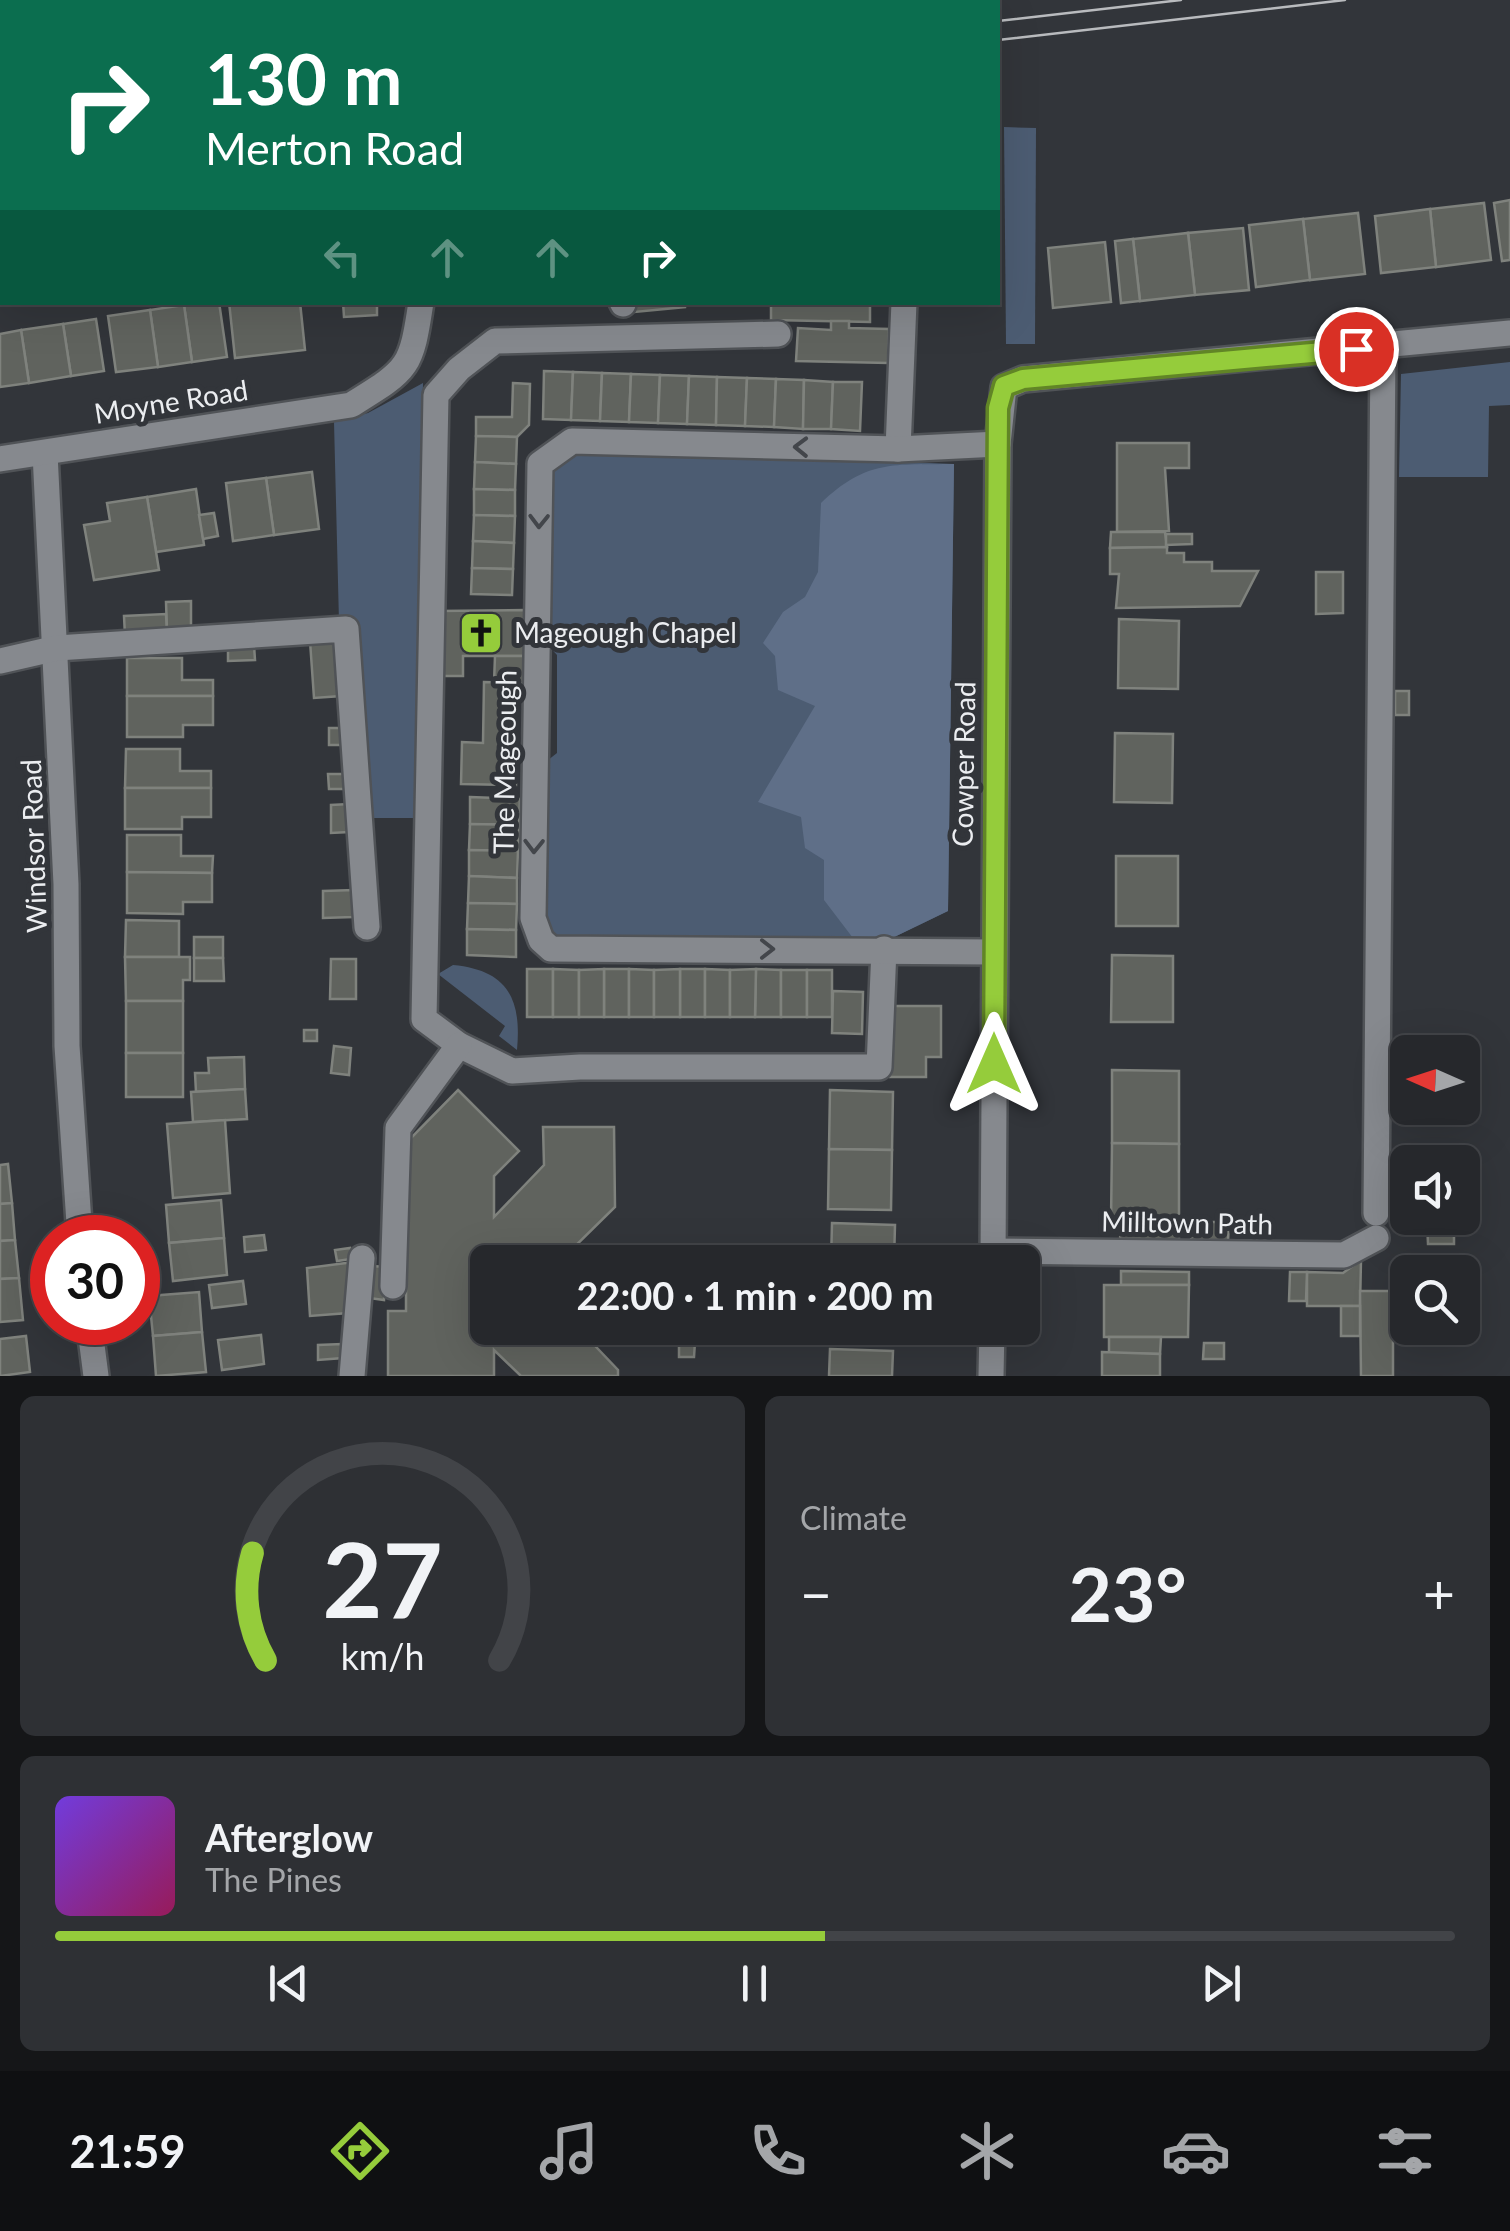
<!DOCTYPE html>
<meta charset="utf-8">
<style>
:root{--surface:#26282c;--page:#2e3034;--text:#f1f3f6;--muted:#a4a6a9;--line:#424448;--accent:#95cc3b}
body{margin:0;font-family:Lato,sans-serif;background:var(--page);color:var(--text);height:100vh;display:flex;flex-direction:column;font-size:38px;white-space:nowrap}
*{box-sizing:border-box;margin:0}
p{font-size:32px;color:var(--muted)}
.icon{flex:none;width:55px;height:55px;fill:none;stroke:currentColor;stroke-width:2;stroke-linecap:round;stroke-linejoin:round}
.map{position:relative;height:1376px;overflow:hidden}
.side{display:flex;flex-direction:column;gap:20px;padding:20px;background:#151618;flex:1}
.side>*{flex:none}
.guide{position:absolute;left:0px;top:0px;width:1000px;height:305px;box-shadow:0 10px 40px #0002,0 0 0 2px var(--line);background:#0b6e4f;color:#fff;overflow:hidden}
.needle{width:65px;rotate:273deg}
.buttons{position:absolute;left:1390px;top:1035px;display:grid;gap:20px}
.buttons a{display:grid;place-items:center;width:90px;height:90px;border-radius:15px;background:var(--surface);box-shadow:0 10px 40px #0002,0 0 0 2px var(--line);font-size:50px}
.speed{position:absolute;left:30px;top:1215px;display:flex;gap:20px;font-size:50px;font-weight:700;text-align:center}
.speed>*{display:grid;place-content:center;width:130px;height:130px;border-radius:50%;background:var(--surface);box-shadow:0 10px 40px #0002,0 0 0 2px var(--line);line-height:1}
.speed .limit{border:15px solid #d22;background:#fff;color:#111}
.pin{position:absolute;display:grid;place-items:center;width:85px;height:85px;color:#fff;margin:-42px;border:5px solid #fff;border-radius:50%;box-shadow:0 2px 10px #0007}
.me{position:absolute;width:110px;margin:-55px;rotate:0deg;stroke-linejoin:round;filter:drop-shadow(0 0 8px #0008)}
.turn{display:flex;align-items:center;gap:35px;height:210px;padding:0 40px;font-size:45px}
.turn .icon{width:130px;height:130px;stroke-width:2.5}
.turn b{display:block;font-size:70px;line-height:85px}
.lanes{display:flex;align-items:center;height:95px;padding:0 40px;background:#0003;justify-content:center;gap:50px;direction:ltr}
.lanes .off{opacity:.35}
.big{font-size:75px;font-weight:700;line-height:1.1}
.side .widget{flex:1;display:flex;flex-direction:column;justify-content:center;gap:15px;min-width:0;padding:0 35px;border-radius:15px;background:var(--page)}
.side .dial{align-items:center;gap:0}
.dial svg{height:260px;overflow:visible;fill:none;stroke:var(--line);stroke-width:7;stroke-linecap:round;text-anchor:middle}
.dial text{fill:var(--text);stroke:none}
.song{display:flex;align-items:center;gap:30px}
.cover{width:120px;height:120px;border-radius:15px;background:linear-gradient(135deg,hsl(260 70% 55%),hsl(330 70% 35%))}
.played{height:10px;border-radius:5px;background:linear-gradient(90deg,var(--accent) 55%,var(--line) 55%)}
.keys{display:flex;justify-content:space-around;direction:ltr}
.heat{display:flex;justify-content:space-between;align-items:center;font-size:55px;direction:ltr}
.side .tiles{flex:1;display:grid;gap:20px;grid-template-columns:1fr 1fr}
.widget:last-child{grid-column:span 2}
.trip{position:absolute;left:470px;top:1245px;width:570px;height:100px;border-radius:15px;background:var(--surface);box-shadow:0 10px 40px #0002,0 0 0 2px var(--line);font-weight:700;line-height:100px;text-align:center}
.menu{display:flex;height:160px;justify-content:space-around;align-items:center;background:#0f1012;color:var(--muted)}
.menu .icon{width:70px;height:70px}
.menu .active{color:var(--accent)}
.menu b{font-size:45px;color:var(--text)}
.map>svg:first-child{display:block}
.green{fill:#4c5c72}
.forest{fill:#5f6f88}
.building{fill:#60635e;stroke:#7f827d;stroke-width:2.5}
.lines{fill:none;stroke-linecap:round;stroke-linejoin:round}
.minor-casing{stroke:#505357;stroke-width:30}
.minor{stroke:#86898e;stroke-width:25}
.tram{stroke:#b9bbbe;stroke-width:2.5}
.oneway{stroke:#43464b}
.route-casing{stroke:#618526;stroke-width:25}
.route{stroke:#95cc3b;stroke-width:18}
.labels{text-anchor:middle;stroke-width:10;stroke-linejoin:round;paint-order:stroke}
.street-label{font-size:28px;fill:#ebedf0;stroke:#32353a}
.poi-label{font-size:28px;fill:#ebedf0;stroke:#32353a;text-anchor:start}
</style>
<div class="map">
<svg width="1510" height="1376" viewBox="0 0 1510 1376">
<rect width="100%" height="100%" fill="#32353a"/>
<g class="green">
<polygon points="1004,127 1036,128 1035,344 1006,344"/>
<polygon points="1510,362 1510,405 1489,406 1488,477 1399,477 1401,374"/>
<polygon points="423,383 416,818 365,818 339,622 334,422 368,413"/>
<polygon points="574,448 954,464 948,911 886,941 564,943 543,922 543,764 557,753 557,655 544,641 546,472"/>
<path d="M453,965C506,970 522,997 517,1050L499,1036L505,1026L438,974Z"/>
</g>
<path class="forest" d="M954,464L948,911L886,941L856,942L824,900V860L805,848L801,817L758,802L815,706L778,690L775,656L763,643L783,612L805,597L818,572L821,503C867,459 894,465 954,464Z"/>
<g class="building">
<polygon points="295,0 333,0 339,2 294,2"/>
<polygon points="1510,200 1510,260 1502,261 1494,203"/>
<polygon points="1484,203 1491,260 1436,267 1430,209"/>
<polygon points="1430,209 1436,267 1381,273 1375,216"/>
<polygon points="1358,213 1365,274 1310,280 1303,219"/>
<polygon points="1303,219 1310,280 1256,287 1249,225"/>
<polygon points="1243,228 1249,290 1195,295 1188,233"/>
<polygon points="1188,233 1195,295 1140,301 1133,239"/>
<polygon points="1133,239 1140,301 1121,303 1115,241"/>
<polygon points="1105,242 1111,302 1053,308 1048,248"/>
<polygon points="219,302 227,357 192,362 184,305"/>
<polygon points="229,302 300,302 305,350 235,358"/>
<polygon points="343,302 377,302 377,315 344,317"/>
<polygon points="634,302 685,302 685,307 635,312"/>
<polygon points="771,302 870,302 870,322 771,320"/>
<polygon points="184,305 192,362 158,367 150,310"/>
<polygon points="150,310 158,367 116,372 108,316"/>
<polygon points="96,319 104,371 71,376 63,324"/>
<polygon points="831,321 849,321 849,328 889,329 888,363 796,361 798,328 831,330"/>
<polygon points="63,324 71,376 29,383 21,330"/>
<polygon points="21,330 29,383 0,387 0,334"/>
<polygon points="544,371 573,372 571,420 543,419"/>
<polygon points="573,372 602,373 600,421 571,420"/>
<polygon points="602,373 631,374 629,422 600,421"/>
<polygon points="631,374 660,375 658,423 629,422"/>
<polygon points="660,375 689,376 687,424 658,423"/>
<polygon points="689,376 717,377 716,425 687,424"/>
<polygon points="717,377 747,378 745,426 716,425"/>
<polygon points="747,378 776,379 774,427 745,426"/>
<polygon points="776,379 804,380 803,429 774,427"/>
<polygon points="804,380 833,382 831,429 803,429"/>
<polygon points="833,382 862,382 860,431 831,429"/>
<polygon points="513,383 530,384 529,425 517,437 476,436 476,417 512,417"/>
<polygon points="476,436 517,437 516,464 475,462"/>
<polygon points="1117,443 1189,443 1189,468 1165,468 1169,531 1117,532"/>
<polygon points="475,462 516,464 515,490 474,489"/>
<polygon points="312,472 319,529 274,535 266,478"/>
<polygon points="266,478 274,535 233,541 226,483"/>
<polygon points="196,489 204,545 156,552 147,497"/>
<polygon points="474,489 515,490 515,516 474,515"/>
<polygon points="147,497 159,570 94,580 84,525 110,521 107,503"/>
<polygon points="214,513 218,536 203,539 199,515"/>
<polygon points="474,515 515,516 514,543 473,541"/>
<polygon points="1111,532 1165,532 1167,547 1110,548"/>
<polygon points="1166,534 1192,534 1192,544 1166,545"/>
<polygon points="473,541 514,543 513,569 472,568"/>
<polygon points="1167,547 1167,553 1184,553 1184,562 1212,562 1212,571 1258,571 1240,606 1116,608 1119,574 1110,574 1110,548"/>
<polygon points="472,568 513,569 512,595 471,594"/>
<polygon points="1316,572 1343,572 1343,613 1316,614"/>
<polygon points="191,601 191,630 167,631 166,602"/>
<polygon points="525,610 524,656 463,656 463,676 438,676 438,611"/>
<polygon points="166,614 167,635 125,636 124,616"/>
<polygon points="1119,619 1179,621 1178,689 1118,688"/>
<polygon points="337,639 341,696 314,698 310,641"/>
<polygon points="254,645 255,660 228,661 228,646"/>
<polygon points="495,656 524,656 523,683 494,683"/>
<polygon points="127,658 182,658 182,680 213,680 213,696 127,696"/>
<polygon points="484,682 517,683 516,785 461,784 462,742 483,743"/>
<rect x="1395" y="691" width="14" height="24"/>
<polygon points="127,696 213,696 213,725 183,725 183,737 127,737"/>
<polygon points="329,728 343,728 345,745 329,745"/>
<polygon points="1115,733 1173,734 1172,803 1114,802"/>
<polygon points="126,749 180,749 180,771 211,771 211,788 125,788"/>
<polygon points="328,774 347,774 348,789 329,789"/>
<polygon points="125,788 211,788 211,817 182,817 182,829 125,829"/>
<polygon points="470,797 520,799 519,825 470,824"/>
<polygon points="349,804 349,832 331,833 331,805"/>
<polygon points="470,824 519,825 518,851 469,850"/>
<polygon points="127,835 181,835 181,856 213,856 212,873 127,872"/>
<polygon points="469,850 518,851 517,878 469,876"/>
<rect x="1116" y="856" width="62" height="70"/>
<polygon points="127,872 212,873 212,902 183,902 183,914 127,913"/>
<polygon points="469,876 517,878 517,904 468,903"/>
<polygon points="354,890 353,917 323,918 323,891"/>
<polygon points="468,903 517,904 516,930 467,929"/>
<polygon points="126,920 179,921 179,957 125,957"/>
<polygon points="467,929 516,930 516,957 467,955"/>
<rect x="194" y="937" width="29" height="21"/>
<polygon points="1112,955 1173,956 1173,1022 1111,1022"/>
<polygon points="125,957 190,957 190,980 183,980 183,1001 126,1001"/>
<polygon points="194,958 223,958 224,981 194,981"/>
<polygon points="331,959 356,959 356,999 330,999"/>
<rect x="527" y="969" width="26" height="48"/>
<polygon points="553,969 579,970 579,1017 553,1017"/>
<rect x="604" y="969" width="25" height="48"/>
<polygon points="604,969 604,1017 579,1017 579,970"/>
<polygon points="629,969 654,970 654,1017 629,1017"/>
<rect x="680" y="969" width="25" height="48"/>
<polygon points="680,969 680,1017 654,1017 654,970"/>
<polygon points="705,969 730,970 730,1017 705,1017"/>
<polygon points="756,969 781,970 781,1017 755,1017"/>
<polygon points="756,969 755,1017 730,1017 730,970"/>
<rect x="781" y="970" width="26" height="47"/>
<rect x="807" y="970" width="25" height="47"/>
<polygon points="833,991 863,992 862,1034 832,1033"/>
<rect x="126" y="1001" width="57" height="52"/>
<polygon points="890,1006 941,1006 941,1057 926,1057 926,1077 890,1077"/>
<rect x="304" y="1030" width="13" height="11"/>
<polygon points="334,1046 351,1048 349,1075 331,1073"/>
<rect x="126" y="1053" width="57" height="44"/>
<polygon points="244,1057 245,1089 196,1092 195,1073 209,1073 208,1058"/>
<polygon points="1112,1070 1179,1071 1179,1144 1112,1143"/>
<polygon points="245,1089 247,1119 193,1122 191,1092"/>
<polygon points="458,1090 519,1151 494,1176 494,1217 544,1165 543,1127 614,1127 615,1207 559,1262 488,1262 488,1328 578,1328 618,1370 618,1376 521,1376 494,1350 494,1376 388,1376 388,1311 406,1311 406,1143"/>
<polygon points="830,1090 893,1092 892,1150 829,1149"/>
<polygon points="1403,1105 1418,1108 1418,1124 1403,1124"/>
<polygon points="225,1120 230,1193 173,1198 167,1124"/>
<polygon points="1112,1143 1179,1144 1179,1240 1120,1240 1121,1222 1111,1222"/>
<polygon points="829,1149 892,1150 891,1210 828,1209"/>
<polygon points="8,1164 12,1203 0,1204 0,1165"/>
<polygon points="221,1200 224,1238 169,1243 166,1205"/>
<polygon points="12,1203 15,1240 0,1241 0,1204"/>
<polygon points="1427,1221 1454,1221 1454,1244 1428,1244"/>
<polygon points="1192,1222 1229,1222 1228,1241 1191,1241"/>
<polygon points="832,1223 895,1225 894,1262 831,1262"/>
<polygon points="264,1235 266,1250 245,1252 244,1237"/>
<polygon points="224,1238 227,1275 173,1281 169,1243"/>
<polygon points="15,1240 19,1278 0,1279 0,1241"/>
<polygon points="350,1248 351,1259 337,1261 335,1250"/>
<polygon points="1361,1260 1360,1306 1307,1306 1307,1272 1343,1273"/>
<polygon points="354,1262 348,1313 310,1316 307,1268"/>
<polygon points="372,1266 386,1267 384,1300 369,1298"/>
<polygon points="1121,1271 1189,1272 1189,1285 1121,1285"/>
<polygon points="1290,1272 1307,1272 1306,1301 1289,1301"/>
<polygon points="19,1278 23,1320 0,1322 0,1279"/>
<polygon points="243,1281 246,1304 212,1308 209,1285"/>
<polygon points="1104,1285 1189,1285 1188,1337 1104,1337"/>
<polygon points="1360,1291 1393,1291 1393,1376 1361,1376"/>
<polygon points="199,1292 202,1332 153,1336 149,1296"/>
<rect x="1341" y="1306" width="19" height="30"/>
<polygon points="650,1328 669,1328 670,1343 650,1343"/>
<polygon points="830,1328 893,1328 892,1343 829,1342"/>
<polygon points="202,1332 206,1372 156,1376 153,1336"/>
<polygon points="261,1335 264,1364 222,1370 218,1340"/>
<polygon points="26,1336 30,1372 0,1376 0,1339"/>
<polygon points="1109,1337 1161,1337 1160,1354 1109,1353"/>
<polygon points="679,1342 695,1342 694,1357 679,1357"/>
<polygon points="1204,1343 1224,1343 1224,1359 1203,1359"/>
<polygon points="342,1344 343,1358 318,1360 318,1345"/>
<polygon points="830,1349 893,1351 892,1376 829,1376"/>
<polygon points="1102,1352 1160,1354 1160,1376 1102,1376"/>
</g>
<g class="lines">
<g class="minor-casing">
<g id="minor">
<polyline points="247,0 248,2"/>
<polyline points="880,2 902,0"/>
<polyline points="0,175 2,175"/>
<polyline points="622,302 623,304"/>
<polyline points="778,334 495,341 459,369 436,395 424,1019 459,1045 512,1071 580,1067 879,1067 884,949"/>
<polyline points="898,449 904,302"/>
<polyline points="45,453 66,884 67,1046 80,1238"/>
<path d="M0,459L351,405C409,369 411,369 421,302"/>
<polyline points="0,661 57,648 346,629 367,927"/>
<polyline points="994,952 551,949 541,940 533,918 540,464 572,441 898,449 998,444"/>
<polyline points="1376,1213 1383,347"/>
<polyline points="993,1251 1344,1255 1376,1238"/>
<polyline points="993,1262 998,444 1004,387 1023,379 1510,333"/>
<polyline points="393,1286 398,1128 459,1045"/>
<polyline points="89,1322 96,1376"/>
<polyline points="352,1376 362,1258"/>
<polyline points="991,1376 992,1328"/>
</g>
</g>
<use href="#minor" class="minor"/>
<g class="tram">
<polyline points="998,21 1181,0"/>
<polyline points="998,40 1345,0"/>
<polyline points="0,132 2,132"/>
<polyline points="0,151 2,151"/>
</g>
</g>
<defs><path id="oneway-chevron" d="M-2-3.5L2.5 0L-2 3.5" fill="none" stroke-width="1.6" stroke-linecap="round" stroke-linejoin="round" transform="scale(2.5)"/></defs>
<g class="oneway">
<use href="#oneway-chevron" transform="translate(801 447) rotate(-179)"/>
<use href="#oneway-chevron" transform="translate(539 521) rotate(91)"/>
<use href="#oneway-chevron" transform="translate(534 846) rotate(91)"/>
<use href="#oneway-chevron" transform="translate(767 949)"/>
</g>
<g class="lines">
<g class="route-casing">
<polyline id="route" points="994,1064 998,408 1004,386 1023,379 1356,349"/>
</g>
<use href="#route" class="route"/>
</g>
<defs>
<g id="church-square" transform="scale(2.25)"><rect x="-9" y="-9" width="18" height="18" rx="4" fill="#95cc3b" stroke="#32353a"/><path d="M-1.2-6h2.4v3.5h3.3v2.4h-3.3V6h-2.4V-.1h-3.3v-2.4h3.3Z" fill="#111"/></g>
</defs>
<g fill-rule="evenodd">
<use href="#church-square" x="481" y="633"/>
</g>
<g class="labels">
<g class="street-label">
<text transform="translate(171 402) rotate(-9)" y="10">Moyne Road</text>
<text transform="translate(505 762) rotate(-89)" y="10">The Mageough</text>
<text transform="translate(964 764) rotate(-89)" y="10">Cowper Road</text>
<text transform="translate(34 846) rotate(-92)" y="10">Windsor Road</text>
<text transform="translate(1187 1223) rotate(1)" y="10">Milltown Path</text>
</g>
<g class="poi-label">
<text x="514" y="643">Mageough Chapel</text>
</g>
</g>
</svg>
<div class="buttons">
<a><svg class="needle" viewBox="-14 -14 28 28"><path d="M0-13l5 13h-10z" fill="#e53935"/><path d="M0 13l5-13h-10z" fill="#a4a6a9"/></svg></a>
<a><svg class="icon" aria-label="sound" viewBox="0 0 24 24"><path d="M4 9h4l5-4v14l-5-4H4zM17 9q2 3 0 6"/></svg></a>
<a><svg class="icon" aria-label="search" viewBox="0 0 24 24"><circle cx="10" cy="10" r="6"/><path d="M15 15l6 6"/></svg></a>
</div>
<div class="speed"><div class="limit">30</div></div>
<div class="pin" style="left:1356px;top:349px;background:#d93025"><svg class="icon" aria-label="arrive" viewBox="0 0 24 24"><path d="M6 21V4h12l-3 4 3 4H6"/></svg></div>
<svg class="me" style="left:994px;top:1064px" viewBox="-20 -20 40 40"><path d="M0-17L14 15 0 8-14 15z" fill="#95cc3b" stroke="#fff" stroke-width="4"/></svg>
<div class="trip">22:00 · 1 min · 200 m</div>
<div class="guide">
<div class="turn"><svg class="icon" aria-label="right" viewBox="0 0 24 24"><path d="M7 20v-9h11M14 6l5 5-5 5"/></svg><div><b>130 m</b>Merton Road</div></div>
<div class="lanes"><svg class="icon off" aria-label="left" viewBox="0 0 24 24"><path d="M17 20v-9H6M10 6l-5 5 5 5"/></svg><svg class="icon off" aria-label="ahead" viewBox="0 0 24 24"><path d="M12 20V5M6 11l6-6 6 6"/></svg><svg class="icon off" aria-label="ahead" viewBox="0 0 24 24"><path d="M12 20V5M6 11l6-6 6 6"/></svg><svg class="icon" aria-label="right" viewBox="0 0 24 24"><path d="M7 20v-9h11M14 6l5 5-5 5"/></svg></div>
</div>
</div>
<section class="side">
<div class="tiles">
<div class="widget dial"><svg viewBox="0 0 100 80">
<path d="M14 69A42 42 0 1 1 86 69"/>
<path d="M14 69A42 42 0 0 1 10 36" stroke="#95cc3b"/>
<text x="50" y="56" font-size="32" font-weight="700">27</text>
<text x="50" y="72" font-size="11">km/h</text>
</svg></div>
<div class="widget"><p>Climate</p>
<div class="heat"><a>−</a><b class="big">23°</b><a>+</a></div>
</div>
<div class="widget">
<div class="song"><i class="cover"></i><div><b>Afterglow</b><p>The Pines</p></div></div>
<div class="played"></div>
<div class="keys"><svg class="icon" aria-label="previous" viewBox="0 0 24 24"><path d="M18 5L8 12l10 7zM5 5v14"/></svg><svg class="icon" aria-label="pause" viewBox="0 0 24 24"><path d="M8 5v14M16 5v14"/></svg><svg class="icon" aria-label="next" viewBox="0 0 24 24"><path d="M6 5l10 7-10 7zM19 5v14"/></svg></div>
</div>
</div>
</section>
<nav class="menu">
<b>21:59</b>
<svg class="icon active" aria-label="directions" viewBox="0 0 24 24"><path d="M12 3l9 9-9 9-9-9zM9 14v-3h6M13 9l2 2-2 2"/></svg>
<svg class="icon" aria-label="music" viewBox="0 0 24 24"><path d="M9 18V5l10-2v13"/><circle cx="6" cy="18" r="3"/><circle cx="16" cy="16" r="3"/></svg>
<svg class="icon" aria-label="phone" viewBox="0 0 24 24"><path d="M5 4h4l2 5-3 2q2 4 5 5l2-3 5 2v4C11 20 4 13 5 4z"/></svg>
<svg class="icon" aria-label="climate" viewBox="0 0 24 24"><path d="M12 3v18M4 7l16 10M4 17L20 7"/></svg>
<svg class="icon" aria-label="car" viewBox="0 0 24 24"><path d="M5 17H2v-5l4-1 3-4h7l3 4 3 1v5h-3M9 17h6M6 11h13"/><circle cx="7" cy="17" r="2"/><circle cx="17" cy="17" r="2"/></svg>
<svg class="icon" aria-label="filters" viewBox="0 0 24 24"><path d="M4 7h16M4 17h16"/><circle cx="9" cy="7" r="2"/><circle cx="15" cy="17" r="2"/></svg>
</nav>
